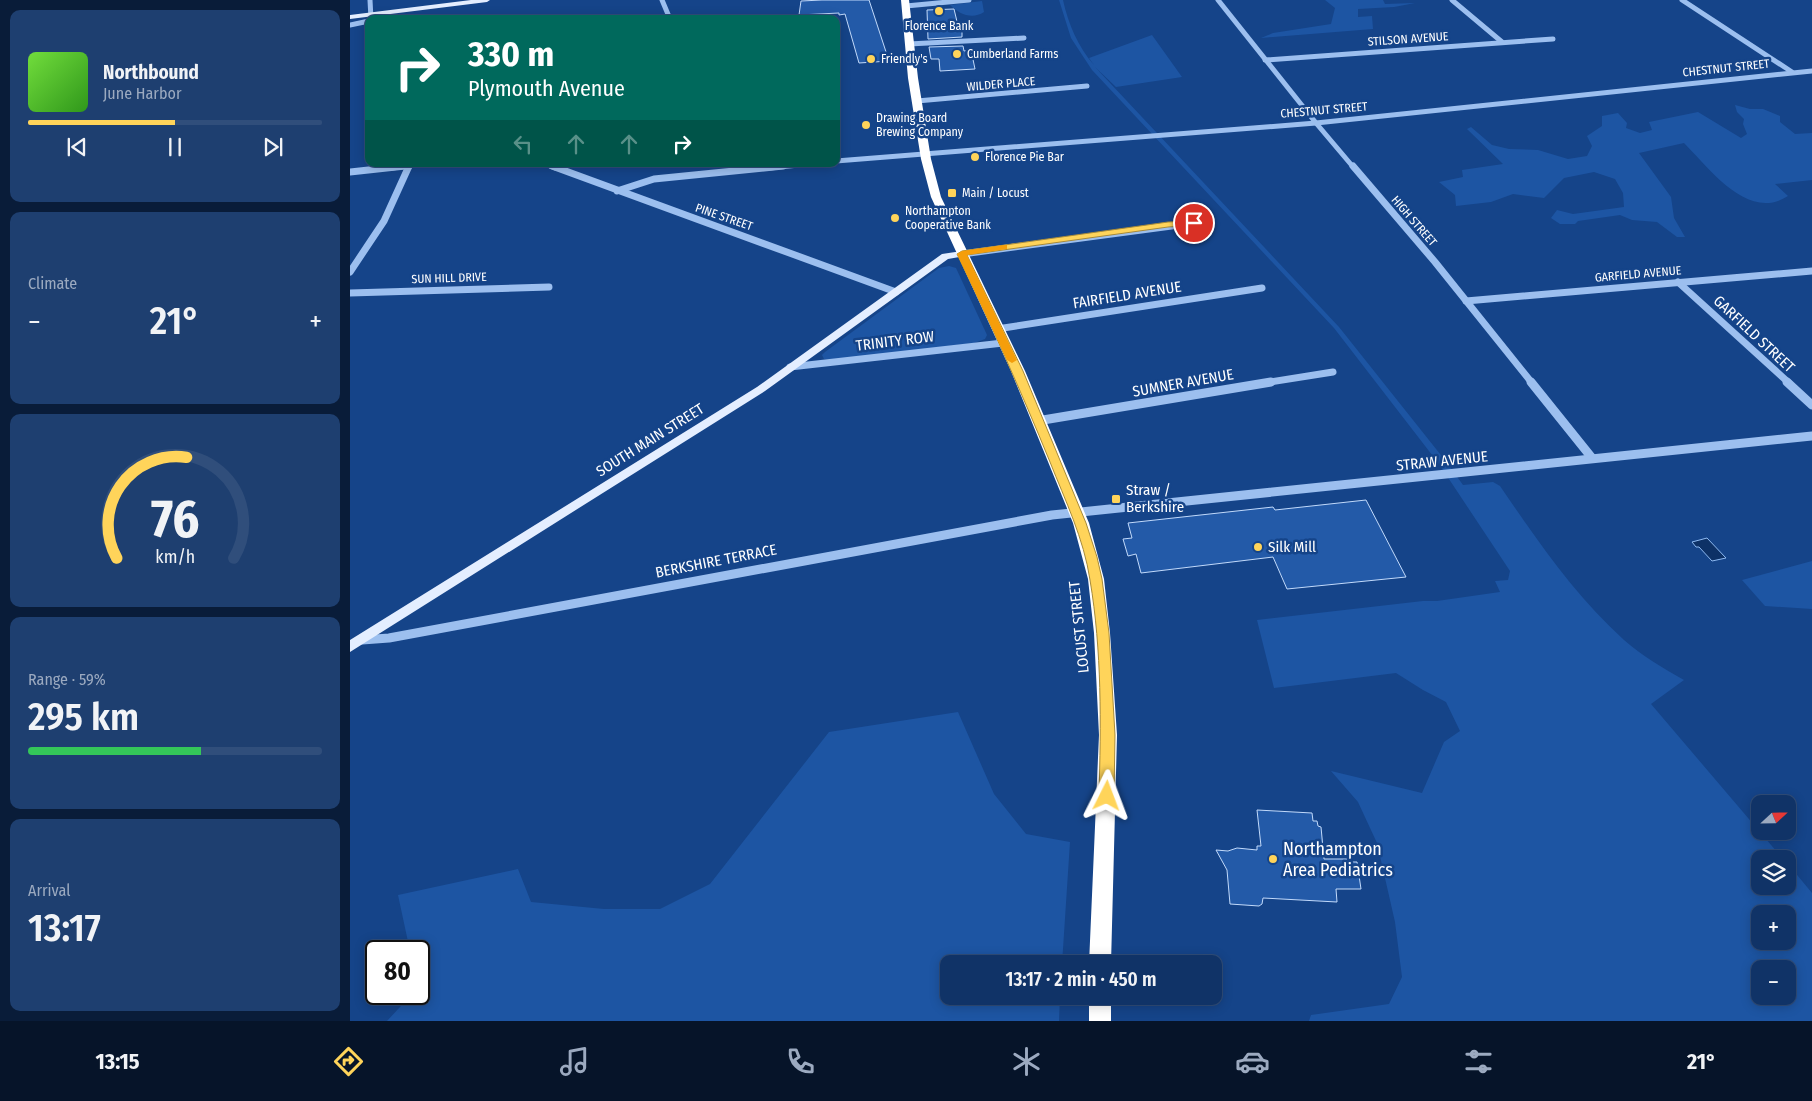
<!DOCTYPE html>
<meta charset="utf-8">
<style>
:root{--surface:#103367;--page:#1e3f70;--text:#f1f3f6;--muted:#9caac0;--line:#304e7b;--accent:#ffd45a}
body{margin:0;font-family:"Fira Sans Condensed",sans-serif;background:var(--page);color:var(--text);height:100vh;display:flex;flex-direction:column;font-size:19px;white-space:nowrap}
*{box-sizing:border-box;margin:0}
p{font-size:16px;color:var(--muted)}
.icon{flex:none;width:28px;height:28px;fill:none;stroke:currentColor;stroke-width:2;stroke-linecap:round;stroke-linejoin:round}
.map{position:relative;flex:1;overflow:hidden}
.side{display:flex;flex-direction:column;gap:10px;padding:10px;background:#091c39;width:350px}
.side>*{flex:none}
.top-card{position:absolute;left:15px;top:15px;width:475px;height:152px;border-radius:10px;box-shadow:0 2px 12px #0003,0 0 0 1px var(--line);background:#00695c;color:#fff;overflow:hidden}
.needle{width:32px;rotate:68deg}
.tools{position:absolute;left:1401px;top:795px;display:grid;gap:10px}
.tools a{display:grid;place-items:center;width:45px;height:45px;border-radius:10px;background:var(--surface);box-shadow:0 2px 12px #0003,0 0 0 1px var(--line);font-size:25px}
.speed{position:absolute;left:15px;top:940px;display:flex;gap:10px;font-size:25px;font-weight:700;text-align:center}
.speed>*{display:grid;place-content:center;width:65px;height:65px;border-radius:50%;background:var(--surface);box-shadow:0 2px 12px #0003,0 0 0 1px var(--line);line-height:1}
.speed .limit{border:2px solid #111;border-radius:8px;background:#fff;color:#111}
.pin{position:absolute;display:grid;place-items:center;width:42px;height:42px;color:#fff;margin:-21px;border:2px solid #fff;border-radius:50%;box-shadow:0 1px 5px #0007}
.me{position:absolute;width:55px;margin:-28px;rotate:3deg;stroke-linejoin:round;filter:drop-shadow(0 0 4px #0008)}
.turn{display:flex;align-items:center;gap:18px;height:105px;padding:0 20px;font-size:22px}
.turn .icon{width:65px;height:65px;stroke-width:2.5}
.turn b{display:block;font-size:35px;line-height:42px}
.lanes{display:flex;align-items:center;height:48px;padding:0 20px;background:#0003;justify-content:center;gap:25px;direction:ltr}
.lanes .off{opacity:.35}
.big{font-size:38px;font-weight:600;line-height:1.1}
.side .tile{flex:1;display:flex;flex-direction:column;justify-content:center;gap:8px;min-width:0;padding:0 18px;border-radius:10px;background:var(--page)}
.side .dial{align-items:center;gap:0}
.dial svg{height:130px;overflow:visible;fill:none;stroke:var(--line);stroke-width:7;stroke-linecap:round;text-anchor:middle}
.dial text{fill:var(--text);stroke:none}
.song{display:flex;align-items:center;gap:15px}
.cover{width:60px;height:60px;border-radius:8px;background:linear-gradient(135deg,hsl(100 70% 55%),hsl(110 70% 35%))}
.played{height:5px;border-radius:2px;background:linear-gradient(90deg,var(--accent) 50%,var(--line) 50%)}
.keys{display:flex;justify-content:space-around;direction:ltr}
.heat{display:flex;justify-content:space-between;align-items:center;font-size:28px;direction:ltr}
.charge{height:8px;border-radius:4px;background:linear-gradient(90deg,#34c759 59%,var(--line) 0)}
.trip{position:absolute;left:590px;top:955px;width:282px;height:50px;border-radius:10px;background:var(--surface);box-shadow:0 2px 12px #0003,0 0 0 1px var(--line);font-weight:600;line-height:50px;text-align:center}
.menu{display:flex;height:80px;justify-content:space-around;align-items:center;background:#061429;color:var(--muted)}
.menu .icon{width:35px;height:35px}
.menu .active{color:var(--accent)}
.menu b{font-size:22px;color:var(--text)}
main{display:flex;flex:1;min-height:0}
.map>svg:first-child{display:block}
.green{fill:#1d55a3;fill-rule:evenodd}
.water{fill:#0d3166;stroke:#8ebaf2}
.building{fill:#235aa8;stroke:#c2dafb}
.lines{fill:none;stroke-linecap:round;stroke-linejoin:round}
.minor-far2{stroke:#9cbfef;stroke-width:5}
.minor-far1{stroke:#9cbfef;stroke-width:7}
.minor{stroke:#9cbfef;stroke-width:9}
.major{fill:#e4eeff;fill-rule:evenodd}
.highway{fill:#fff;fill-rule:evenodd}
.route{fill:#ffd45a;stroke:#a68a3a}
.slow{fill:#f59e0b}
.poi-dot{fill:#ffd45a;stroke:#154489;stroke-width:2}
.labels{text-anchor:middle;stroke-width:5;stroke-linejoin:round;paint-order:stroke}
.far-poi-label{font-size:12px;fill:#fff;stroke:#154489;text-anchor:start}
.far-street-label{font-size:12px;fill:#fff;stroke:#154489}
.street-label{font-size:15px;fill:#fff;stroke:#154489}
.poi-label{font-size:15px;fill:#fff;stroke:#154489;text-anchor:start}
.near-poi-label{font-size:18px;fill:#fff;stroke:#154489;text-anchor:start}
</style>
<main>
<section class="side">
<div class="tile">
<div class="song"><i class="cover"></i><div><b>Northbound</b><p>June Harbor</p></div></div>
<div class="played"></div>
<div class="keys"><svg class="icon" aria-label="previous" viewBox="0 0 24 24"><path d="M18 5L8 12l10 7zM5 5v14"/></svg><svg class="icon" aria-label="pause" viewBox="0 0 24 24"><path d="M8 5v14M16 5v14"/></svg><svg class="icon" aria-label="next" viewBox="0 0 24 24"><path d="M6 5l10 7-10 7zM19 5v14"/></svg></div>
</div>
<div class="tile"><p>Climate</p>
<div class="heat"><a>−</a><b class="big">21°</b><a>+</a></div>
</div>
<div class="tile dial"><svg viewBox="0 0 100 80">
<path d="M14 69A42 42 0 1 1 86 69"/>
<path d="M14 69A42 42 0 0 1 57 7" stroke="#ffd45a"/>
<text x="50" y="56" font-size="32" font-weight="700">76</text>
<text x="50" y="72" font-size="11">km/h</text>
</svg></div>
<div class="tile"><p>Range · 59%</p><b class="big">295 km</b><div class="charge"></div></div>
<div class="tile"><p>Arrival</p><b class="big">13:17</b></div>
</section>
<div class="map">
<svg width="1462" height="1021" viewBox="0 0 1462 1021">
<rect width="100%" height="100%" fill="#154489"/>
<g class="green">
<path d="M709,0H713C718,23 728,47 744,65L739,58L802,35L832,77L766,87L745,67L989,327L1098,464L1113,485L1143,482L1150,486C1187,540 1224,595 1274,640C1292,656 1313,668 1334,680L1301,704L1433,859H1410V886H1438V864L1462,893V1021H959L961,1015L1039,1004L1052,977L1045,922L1027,843L1008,802L981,771L1072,793L1094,742L1110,731L1096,702L1073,690L1046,673L924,688L907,620L1073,601H1087L1150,592L1145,581L1158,580L1160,571L1089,464L984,328L742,70L721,38ZM1410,914H1438V941H1410ZM1410,969H1438V996H1410Z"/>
<polygon points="975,0 1033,0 1035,4 1065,3 1044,7 1008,9 1008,17 1022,16 1023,29 911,38 923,33 981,24 985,8"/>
<path d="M632,1L634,12C622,20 609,14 600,5Z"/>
<path d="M1385,105L1400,109H1413L1430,116V122L1445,134L1462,133V180L1425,184L1438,196C1398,222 1360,169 1334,143L1289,153L1321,197L1324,218L1335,237H1327L1307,222L1282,220L1270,215L1228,221L1225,224H1210L1201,218L1207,210L1223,214L1274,207L1273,193L1265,179L1244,172L1214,178L1194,198L1163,194L1141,202L1106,206L1105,195L1089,182L1113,177L1112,170L1153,164L1117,129L1121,127L1142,145L1159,149L1188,150L1218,159L1237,156L1242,146L1237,136L1252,126V116L1268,113L1277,123L1276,128L1290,133L1302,130L1299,122L1348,112L1391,138L1397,134L1393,124L1394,119L1387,112Z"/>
<polygon points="599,266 606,268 637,335 635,339 624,343 493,359 474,359 472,355 475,352 589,268"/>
<polygon points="1462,561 1462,609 1415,606 1392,580"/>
<polygon points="608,712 644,794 676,834 720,842 712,964 599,964 599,996 710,996 709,1021 37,1021 62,994 69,994 69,951 60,951 48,895 168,869 181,902 254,909 310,909 360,884 479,732"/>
</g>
<polygon class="water" points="1357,538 1376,558 1362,561 1349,547 1346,547 1342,542"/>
<g class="building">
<polygon points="472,0 519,0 539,61 509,63 495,14 489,15 489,13 449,15 451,1"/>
<polygon points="604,9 609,30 612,30 612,37 578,39 577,10"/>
<polygon points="613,46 614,51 621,50 625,69 590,71 589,59 581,59 579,47"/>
<polygon points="1016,500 1056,577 937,589 923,557 791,573 786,554 778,556 773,539 782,538 778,523 923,507 925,510"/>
<polygon points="907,810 962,813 963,821 967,821 968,826 971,827 974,859 1001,859 1001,862 1007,862 1011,889 986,889 987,902 913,898 912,904 909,906 880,904 877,870 866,850 878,851 887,848 907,850 907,846 911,846"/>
</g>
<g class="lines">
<g class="minor-far2">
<polyline points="20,0 21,19"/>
<polyline points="312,0 320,19"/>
<polyline points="868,0 966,123 1004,168"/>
<polyline points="1102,0 1152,42"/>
<polyline points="1332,0 1442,72"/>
<polyline points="556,6 619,0"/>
<polyline points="0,25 19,21"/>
<polyline points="559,44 674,38"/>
<polyline points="915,60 1203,39"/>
<polyline points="567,101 737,86"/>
<polyline points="486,161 966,123 1462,71"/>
<polyline points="195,164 205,168"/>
<polyline points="42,168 59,166"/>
<polyline points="59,168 60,164"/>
<polyline points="420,168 458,164"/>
</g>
<g class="minor-far1">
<polyline points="202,166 546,292"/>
<polyline points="1003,166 1085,262 1182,383"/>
<polyline points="0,172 55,166"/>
<polyline points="267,191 304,179 433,166"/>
<polyline points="612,254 844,223"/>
<polyline points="0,272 34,221 59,166"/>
<polyline points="1328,282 1439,383"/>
<polyline points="0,293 199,287"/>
<polyline points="1116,301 1462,271"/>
<polyline points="647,329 912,288"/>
<polyline points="440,367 653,343"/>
<polyline points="914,383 983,372"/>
</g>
<g class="minor">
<polyline points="1181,382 1242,458"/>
<polyline points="1437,382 1462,405"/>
<polyline points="687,421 921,382"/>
<polyline points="12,640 39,638 702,515 1462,436"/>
</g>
<g class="major">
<polygon points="121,0 140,0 137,2 0,19 0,15"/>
<polygon points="612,251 615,252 615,256 598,259 415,391 0,652 0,640 407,387 592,254"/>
</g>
<g class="highway">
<polygon points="551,0 559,0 568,78 581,159 591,197 675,371 739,523 754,579 760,633 767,735 761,964 739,964 749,735 744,633 738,579 723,523 661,371 581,197 571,159 558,78"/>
<rect x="739" y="996" width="22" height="25"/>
</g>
</g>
<path class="route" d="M844,221L847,222V225L818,227L617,255L673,371L736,523L747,557L752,579L759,633L765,735L764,796L762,800L757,802L752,800L749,796C751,724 752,651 740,580C734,539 715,500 700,462C671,391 640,322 607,254L612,251L818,222Z"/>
<polygon class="slow" points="654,245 657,245 657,249 617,255 667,360 662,363 657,360 607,254 612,251"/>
<g class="poi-dot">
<circle cx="589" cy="11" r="5"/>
<circle cx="607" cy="54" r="5"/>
<circle cx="521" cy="59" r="5"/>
<circle cx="516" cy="125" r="5"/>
<circle cx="625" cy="157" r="5"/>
<rect x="597" y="188" width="10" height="10" rx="2.5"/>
<circle cx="545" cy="218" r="5"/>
<rect x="761" y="494" width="10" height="10" rx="2.5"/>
<circle cx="908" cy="547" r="5"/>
<circle cx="923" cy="859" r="5"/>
</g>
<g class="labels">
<g class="far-poi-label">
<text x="589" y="30" text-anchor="middle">Florence Bank</text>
<text x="617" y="58">Cumberland Farms</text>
<text x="531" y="63">Friendly's</text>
<text x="526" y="122">Drawing Board<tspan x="526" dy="14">Brewing Company</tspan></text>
<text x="635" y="161">Florence Pie Bar</text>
<text x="612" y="197">Main / Locust</text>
<text x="555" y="215">Northampton<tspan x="555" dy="14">Cooperative Bank</tspan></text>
</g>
<g class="far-street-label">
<text transform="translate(1058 39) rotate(-4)" y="4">STILSON AVENUE</text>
<text transform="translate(1376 68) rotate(-6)" y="4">CHESTNUT STREET</text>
<text transform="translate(651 84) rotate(-5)" y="4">WILDER PLACE</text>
<text transform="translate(974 110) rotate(-5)" y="4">CHESTNUT STREET</text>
<text transform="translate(374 217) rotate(19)" y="4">PINE STREET</text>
<text transform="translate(1064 221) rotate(49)" y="4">HIGH STREET</text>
<text transform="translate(1288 274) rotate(-5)" y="4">GARFIELD AVENUE</text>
<text transform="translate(99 278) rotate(-2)" y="4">SUN HILL DRIVE</text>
</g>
<g class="street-label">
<text transform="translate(777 295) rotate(-9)" y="5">FAIRFIELD AVENUE</text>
<text transform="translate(1404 334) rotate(43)" y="5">GARFIELD STREET</text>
<text transform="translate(545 341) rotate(-7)" y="5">TRINITY ROW</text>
<text transform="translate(833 383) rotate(-10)" y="5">SUMNER AVENUE</text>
<text transform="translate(300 440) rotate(-32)" y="5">SOUTH MAIN STREET</text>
<text transform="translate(1092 461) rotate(-6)" y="5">STRAW AVENUE</text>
<text transform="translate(366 561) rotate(-11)" y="5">BERKSHIRE TERRACE</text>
<text transform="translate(729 627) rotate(-96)" y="5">LOCUST STREET</text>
</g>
<g class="poi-label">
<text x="776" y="495">Straw /<tspan x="776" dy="17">Berkshire</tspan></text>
<text x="918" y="552">Silk Mill</text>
</g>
<g class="near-poi-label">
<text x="933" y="855">Northampton<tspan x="933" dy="21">Area Pediatrics</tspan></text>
</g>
</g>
</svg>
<div class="tools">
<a><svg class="needle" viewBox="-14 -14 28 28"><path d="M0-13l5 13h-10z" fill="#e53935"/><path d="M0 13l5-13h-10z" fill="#9caac0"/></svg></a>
<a><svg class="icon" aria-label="layers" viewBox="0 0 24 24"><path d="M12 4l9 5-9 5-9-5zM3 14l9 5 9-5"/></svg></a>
<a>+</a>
<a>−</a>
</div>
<div class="speed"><div class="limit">80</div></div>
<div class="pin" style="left:844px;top:223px;background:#d93025"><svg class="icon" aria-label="arrive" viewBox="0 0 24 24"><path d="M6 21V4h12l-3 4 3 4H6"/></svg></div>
<svg class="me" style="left:757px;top:796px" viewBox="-20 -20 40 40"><path d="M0-17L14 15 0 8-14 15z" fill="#ffd45a" stroke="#fff" stroke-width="4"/></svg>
<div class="trip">13:17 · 2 min · 450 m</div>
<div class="top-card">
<div class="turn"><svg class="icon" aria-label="right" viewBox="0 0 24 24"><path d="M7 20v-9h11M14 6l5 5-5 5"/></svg><div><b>330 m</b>Plymouth Avenue</div></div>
<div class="lanes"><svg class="icon off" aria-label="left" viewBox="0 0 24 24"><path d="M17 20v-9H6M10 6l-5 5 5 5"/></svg><svg class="icon off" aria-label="ahead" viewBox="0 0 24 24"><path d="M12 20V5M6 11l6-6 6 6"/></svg><svg class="icon off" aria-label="ahead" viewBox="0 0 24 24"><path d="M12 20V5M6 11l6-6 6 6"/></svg><svg class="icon" aria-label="right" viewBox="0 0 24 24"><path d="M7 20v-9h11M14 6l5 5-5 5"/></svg></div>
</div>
</div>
</main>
<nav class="menu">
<b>13:15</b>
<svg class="icon active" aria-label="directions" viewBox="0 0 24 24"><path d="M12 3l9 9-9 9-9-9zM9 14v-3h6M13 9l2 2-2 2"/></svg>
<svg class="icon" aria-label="music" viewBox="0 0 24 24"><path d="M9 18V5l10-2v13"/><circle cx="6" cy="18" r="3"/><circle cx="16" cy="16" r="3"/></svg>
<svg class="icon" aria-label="phone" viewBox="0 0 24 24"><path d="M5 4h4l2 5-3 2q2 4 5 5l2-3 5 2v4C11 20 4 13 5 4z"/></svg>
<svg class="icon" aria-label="climate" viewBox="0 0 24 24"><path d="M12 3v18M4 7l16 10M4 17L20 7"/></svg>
<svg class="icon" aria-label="car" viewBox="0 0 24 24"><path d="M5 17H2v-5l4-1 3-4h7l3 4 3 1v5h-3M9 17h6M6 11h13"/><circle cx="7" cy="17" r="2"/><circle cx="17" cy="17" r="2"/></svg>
<svg class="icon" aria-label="filters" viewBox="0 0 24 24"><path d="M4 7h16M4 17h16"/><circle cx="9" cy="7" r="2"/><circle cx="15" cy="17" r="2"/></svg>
<b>21°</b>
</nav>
